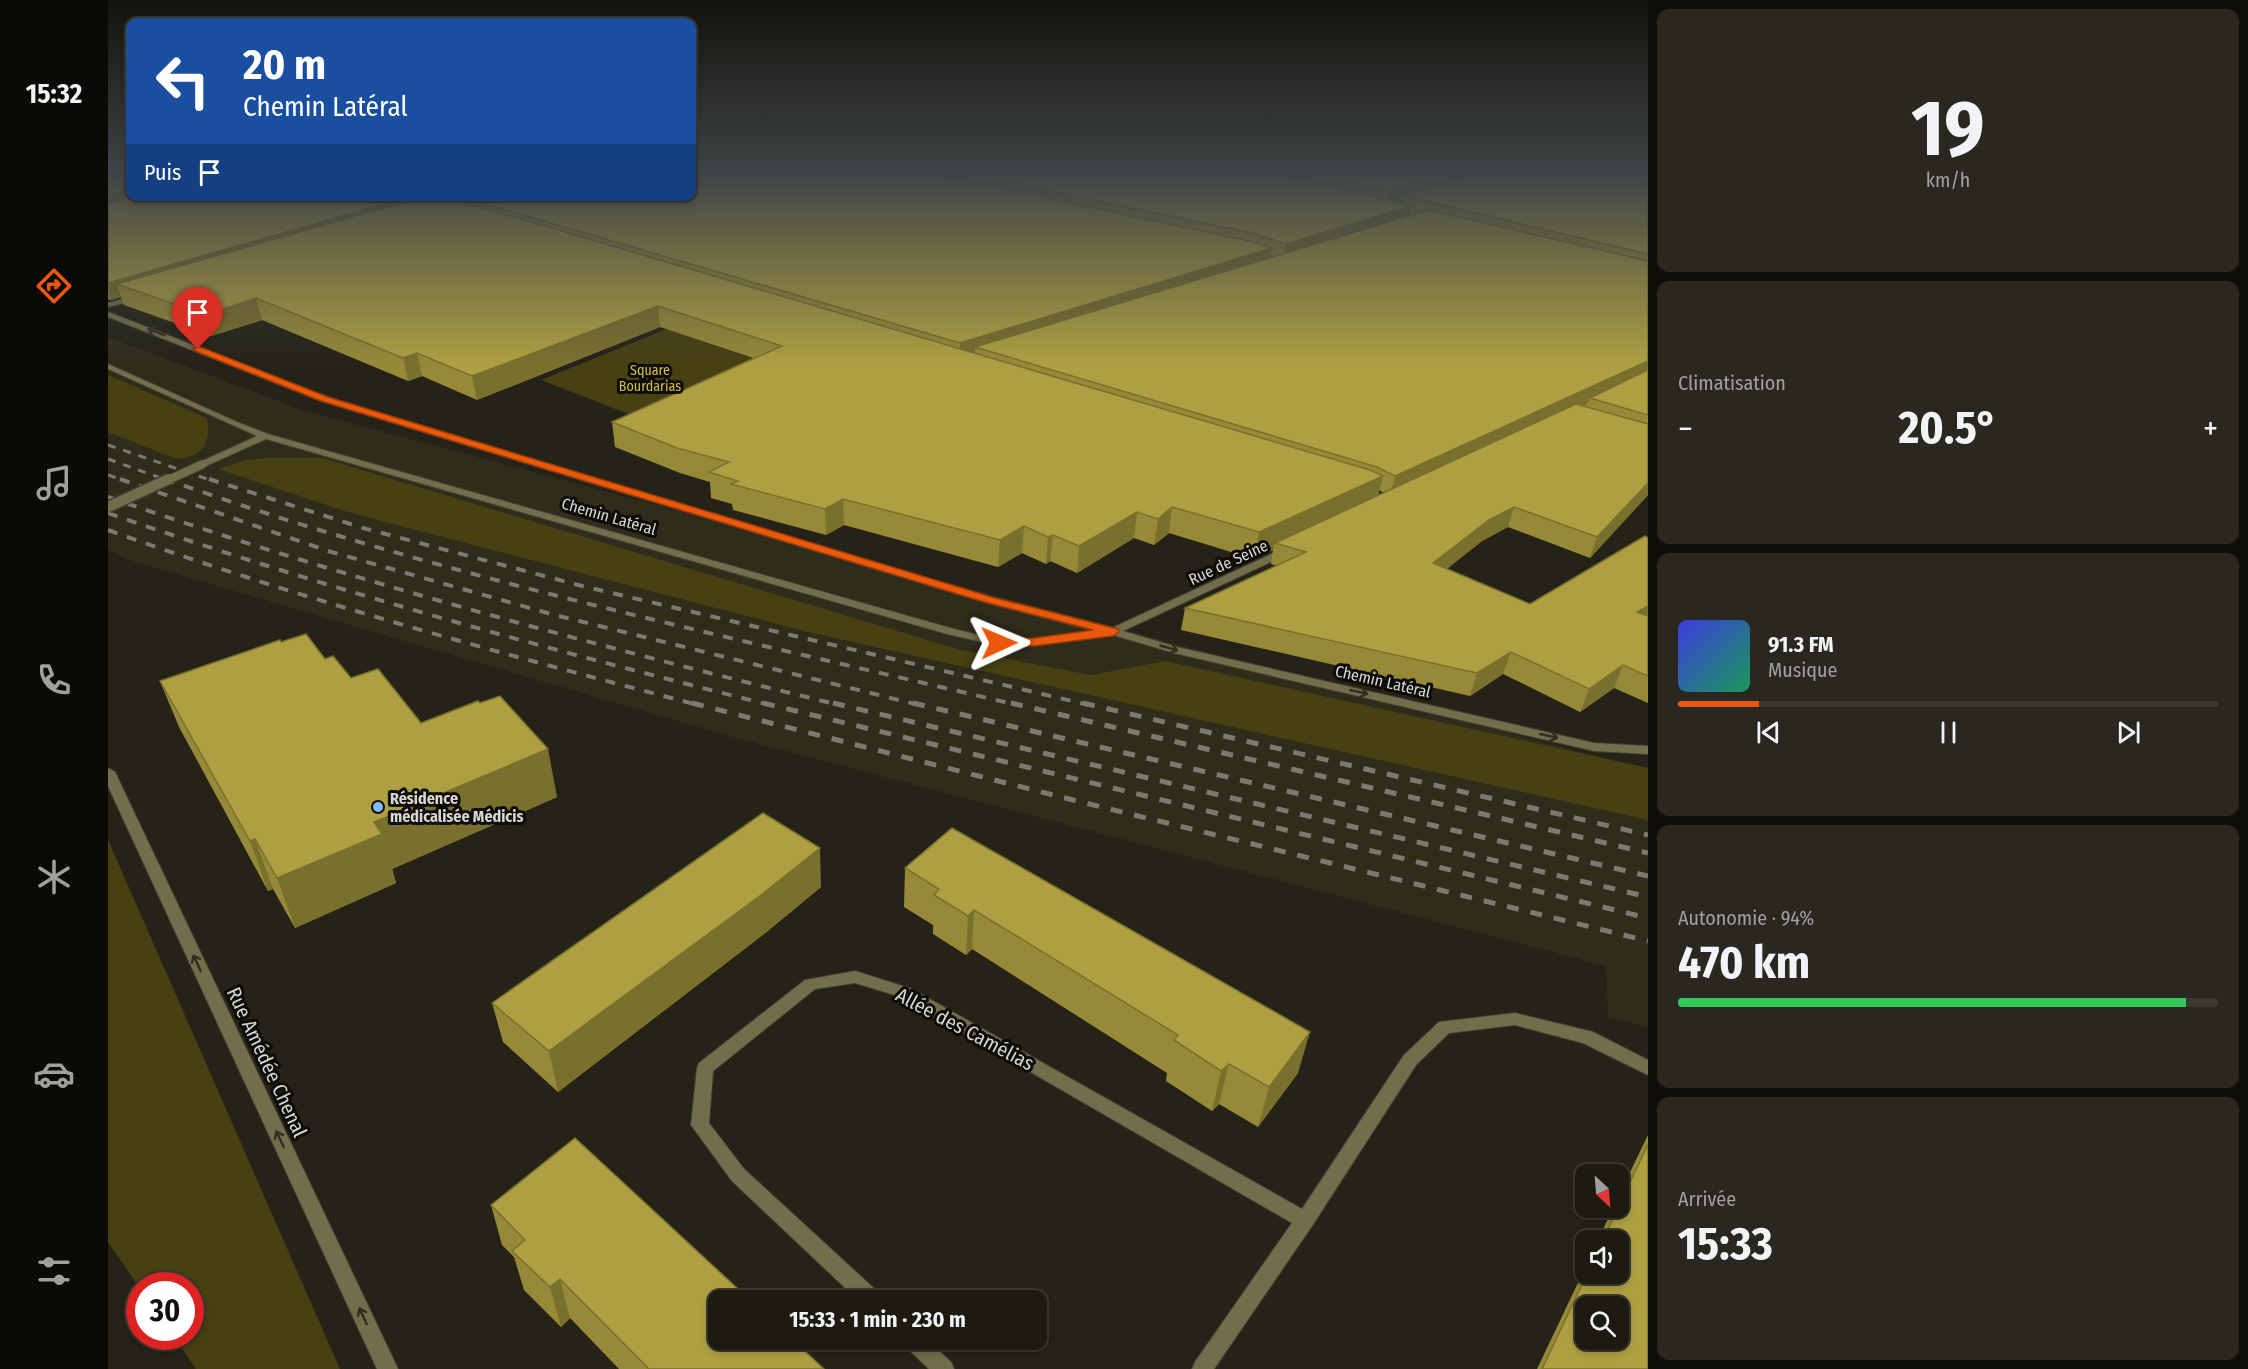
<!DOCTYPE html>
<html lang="fr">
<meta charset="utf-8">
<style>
:root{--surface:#1c1a11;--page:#29271f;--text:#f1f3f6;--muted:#a0a19f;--line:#3a3831;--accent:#ea580c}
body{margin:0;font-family:"Fira Sans Condensed",sans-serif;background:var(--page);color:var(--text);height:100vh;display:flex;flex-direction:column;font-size:22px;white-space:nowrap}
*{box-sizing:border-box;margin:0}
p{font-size:20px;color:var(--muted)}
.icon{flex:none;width:33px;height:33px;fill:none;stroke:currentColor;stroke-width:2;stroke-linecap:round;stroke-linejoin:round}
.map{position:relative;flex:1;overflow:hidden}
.drawer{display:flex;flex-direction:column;gap:9px;padding:9px;background:#0f0e09;width:600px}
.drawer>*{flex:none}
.banner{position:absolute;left:18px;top:18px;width:570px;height:183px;border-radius:12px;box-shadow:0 3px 9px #0003,0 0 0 2px var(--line);background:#1a4fa0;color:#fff;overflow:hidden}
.needle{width:39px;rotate:154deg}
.buttons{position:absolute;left:1467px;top:1164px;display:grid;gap:12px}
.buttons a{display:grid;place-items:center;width:54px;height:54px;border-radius:12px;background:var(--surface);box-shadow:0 3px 9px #0003,0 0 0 2px var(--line);font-size:30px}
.speed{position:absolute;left:18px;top:1272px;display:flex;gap:12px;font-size:30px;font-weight:700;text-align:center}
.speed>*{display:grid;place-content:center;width:78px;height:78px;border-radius:50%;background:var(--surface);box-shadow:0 3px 9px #0003,0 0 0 2px var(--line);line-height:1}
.speed .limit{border:9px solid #d22;background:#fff;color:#111}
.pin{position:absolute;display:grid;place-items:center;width:51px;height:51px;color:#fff;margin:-62px -26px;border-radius:50% 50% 50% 0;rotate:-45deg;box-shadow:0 0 6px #0007}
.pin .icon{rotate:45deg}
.me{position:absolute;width:66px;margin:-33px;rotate:89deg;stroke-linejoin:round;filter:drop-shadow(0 0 4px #0008)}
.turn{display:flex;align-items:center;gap:21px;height:126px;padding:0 18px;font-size:27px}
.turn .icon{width:78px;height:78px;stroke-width:2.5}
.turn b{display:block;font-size:42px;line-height:51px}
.then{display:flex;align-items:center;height:57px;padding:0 18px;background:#0003;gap:12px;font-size:22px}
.big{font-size:45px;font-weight:700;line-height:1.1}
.drawer .tile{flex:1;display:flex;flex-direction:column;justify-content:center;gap:9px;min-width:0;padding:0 21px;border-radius:12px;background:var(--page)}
.drawer .dial{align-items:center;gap:0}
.dial b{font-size:78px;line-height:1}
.song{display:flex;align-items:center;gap:18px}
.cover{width:72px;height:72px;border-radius:9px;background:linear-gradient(135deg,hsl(240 70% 55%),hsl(150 70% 35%))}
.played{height:6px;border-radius:3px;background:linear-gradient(90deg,var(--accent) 15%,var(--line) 15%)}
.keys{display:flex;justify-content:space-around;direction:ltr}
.heat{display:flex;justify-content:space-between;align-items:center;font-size:33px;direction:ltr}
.charge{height:9px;border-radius:4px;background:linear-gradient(90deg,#34c759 94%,var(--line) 0)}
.trip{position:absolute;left:600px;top:1290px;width:339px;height:60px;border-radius:12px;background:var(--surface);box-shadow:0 3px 9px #0003,0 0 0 2px var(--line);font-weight:700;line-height:60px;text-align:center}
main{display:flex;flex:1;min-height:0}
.dock{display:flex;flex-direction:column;width:108px;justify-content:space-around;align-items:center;background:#0b0a07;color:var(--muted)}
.dock .icon{width:42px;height:42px}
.dock .current{color:var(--accent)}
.dock b{font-size:27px;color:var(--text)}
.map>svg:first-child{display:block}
.built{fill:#2f2c1b}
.green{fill:#464012}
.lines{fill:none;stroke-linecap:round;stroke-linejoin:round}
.street-casing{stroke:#424035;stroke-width:2}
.street{fill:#726d4a;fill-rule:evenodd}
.rail-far2{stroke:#7c7a70;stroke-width:3;stroke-dasharray:8 8;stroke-linecap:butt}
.rail-far1{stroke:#7c7a70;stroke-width:4;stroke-dasharray:10 10;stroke-linecap:butt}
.rail{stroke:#7c7a70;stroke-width:5;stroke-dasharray:12 12;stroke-linecap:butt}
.street-bridge-far1-casing{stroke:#424035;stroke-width:10;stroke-linecap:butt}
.street-bridge-casing{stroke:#424035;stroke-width:13;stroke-linecap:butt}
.street-bridge-far1{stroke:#726d4a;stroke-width:8}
.street-bridge{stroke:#726d4a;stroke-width:10}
.wall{fill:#968a39;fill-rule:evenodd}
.shaded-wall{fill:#7a702e}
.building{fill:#aea042;stroke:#7a702e;stroke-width:1.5;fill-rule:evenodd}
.oneway{stroke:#302e1e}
.route{fill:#ea580c;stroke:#983908;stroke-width:1.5}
.poi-dot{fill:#82bcfa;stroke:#0d0c07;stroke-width:2}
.labels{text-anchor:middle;stroke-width:6;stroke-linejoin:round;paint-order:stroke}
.far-park-label{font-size:14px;fill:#d4c13f;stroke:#0d0c07}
.street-label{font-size:16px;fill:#d9d8d0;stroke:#0d0c07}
.poi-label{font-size:16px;font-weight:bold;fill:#d9d8d0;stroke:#0d0c07;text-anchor:start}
.near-street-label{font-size:20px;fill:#d9d8d0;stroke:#0d0c07}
</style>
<main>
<nav class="dock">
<b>15:32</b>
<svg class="icon current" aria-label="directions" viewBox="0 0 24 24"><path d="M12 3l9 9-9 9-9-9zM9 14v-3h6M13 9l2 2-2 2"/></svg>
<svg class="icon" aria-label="music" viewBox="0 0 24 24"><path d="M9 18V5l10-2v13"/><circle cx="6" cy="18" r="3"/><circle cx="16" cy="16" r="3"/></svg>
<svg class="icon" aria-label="phone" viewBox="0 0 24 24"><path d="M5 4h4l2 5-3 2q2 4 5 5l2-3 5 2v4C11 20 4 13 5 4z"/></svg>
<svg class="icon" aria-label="climate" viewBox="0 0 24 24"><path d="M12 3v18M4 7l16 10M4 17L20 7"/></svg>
<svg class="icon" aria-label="car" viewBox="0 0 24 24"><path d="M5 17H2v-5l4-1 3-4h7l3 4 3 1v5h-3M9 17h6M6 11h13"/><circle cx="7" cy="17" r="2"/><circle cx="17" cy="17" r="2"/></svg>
<svg class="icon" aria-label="filters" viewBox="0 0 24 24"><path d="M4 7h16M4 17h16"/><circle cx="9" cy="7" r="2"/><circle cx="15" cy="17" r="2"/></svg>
</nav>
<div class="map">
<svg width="1540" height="1369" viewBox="0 0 1540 1369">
<rect width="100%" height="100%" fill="#252317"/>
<polygon class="built" points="0,337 197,411 1540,770 1540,1027 1500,1017 1498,966 621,736 21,560 0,550"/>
<g class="green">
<polygon points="559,329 664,365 541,422 433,380"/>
<path d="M0,375L99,418C103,443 95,457 68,459L0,432Z"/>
<polygon points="157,458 214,458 849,649 983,675 1057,661 1540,768 1540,820 700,632 243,513 110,469 138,460"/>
<polygon points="0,840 232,1369 88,1369 66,1337 82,1336 82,1286 32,1286 31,1287 0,1242"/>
</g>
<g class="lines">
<g class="street-casing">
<g id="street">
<polygon points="29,295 33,297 32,299 0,307 0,303"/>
<polygon points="0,312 219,397 884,598 1004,628 1174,549 1182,549 1183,551 1182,553 1015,631 1069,647 1486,743 1540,746 1540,754 1486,751 1066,653 1005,635 926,645 891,646 839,634 158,439 98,466 92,466 92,462 149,436 0,369 0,364 129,422 160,434 846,629 891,640 926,639 987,631 876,602 213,401 0,317"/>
<polygon points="0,768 7,772 290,1369 269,1369 0,786"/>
<polygon points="747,971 804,989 1194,1209 1296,1055 1331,1022 1407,1013 1485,1032 1540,1060 1540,1075 1475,1043 1407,1025 1341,1033 1308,1065 1204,1226 1106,1369 1084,1369 1087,1362 1184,1223 793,997 747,983 707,989 605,1071 601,1123 636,1169 771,1293 774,1300 750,1300 624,1181 583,1125 589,1068 591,1063 697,980"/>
<polygon points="795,1340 819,1340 843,1362 846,1369 821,1369 798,1347"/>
</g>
</g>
<use href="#street" class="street"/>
<g class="rail-far2">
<polyline points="0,445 105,481"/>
<polyline points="0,459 61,481"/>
<polyline points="0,475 17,481"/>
</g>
<g class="rail-far1">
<polyline points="12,479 220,551 443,614 811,705"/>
<path d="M57,479C334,578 624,637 909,705"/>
<polyline points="101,479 255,528 474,586 981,705"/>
<path d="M0,497C240,580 484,645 731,705"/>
<path d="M0,513C217,589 438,649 662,705"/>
<path d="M0,530C194,600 391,653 590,705"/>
</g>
<g class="rail">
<polyline points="584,703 961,799 1540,941"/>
<polyline points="655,703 1540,918"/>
<polyline points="725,703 1540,897"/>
<polyline points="805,703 1540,876"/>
<polyline points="903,703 1540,853"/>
<polyline points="975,703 1540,835"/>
</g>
<g class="street-bridge-far1-casing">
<polyline id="street-bridge-far1" points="58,481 95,464"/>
</g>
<g class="street-bridge-casing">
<polyline id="street-bridge" points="0,507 61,479"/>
</g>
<use href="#street-bridge-far1" class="street-bridge-far1"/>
<use href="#street-bridge" class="street-bridge"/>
</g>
<g class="wall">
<path d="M0,174L22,196H584V174H1540V495L1482,558L1400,527L1374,541L1338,569L1422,604L1540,538V703L1506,688L1472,712L1395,674L1362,696L1073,630L1077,608L1169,566L1163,564L1165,550L1146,559L1061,533L1046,545L1026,538L969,573L942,561L938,564L914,553L890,567L736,525L718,535L625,510L624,504L603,498L602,482L572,473L507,447L504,422L645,358L552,327L369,400L314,376L300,381L154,320L103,336L16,305L13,297L3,300L0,299ZM1271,490L1276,493L1270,495Z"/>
<polygon points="173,642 217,659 243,678 313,723 449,797 284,869 288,883 187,928 165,889 160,891 71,727 52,681"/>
<polygon points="797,868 1190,1073 1150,1127 1111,1104 1104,1111 1058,1081 1059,1073 864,949 858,955 825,934 825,925 796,907"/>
<polygon points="713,887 656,934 450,1092 395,1042 384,1003"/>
<polygon points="1540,1135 1540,1369 1429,1369 1478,1266 1478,1274 1510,1274 1510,1240 1490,1240 1505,1208 1510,1208 1510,1197"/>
<polygon points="383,1205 716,1369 511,1369 462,1318 453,1327 416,1290 406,1257 394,1245"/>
</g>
<g class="shaded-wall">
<polygon points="1336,174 1372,174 1297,196 1296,201 1279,207 1282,192"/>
<polygon points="22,189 22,196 0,212 0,196"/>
<polygon points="303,196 314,196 316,208 9,284 13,297 3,300 0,292 0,283"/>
<polygon points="1303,206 1300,220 1175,260 1178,244"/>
<polygon points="1164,248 1161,264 867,347 867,356 851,361 852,343"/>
<polygon points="148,298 154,320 103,336 97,315"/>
<polygon points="550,306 552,327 369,400 364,376"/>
<polygon points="309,353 314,376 300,381 295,358"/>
<polygon points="1540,361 1540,376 1482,398 1479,404 1282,496 1287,476"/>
<polygon points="1275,476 1269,501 1167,543 1165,550 1146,559 1151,532"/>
<polygon points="1540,483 1540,495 1482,558 1489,537"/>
<polygon points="735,499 736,525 718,535 717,509"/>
<polygon points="1064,507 1061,533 1046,545 1050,519"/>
<polygon points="1406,507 1400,527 1374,541 1319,585 1325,563 1381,520"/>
<polygon points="1029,512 1026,538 969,573 971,546"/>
<polygon points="916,526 914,553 890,567 892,540"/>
<polygon points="945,535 942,561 938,564 940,537"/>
<polygon points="1540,606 1540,623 1529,612"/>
<polygon points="1403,652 1395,674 1362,696 1369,673"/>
<polygon points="1515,665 1506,688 1472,712 1481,689"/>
<polygon points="440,749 449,797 284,869 288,883 187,928 169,878 266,822"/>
<polygon points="147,839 165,889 160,891 142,841"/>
<polygon points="712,848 713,887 656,934 450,1092 441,1051"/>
<polygon points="866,910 864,949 858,955 860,916"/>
<polygon points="1202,1032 1190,1073 1150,1127 1161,1087"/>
<polygon points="1121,1064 1111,1104 1104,1111 1113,1071"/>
<polygon points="452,1279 462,1318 453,1327 442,1287"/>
</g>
<g class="building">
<polygon points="0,174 22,174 22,189 0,196"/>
<polygon points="584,174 826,174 1141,241 1164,248 852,343 351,196 584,196"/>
<polygon points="860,174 1173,174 1303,206 1178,244 1144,233"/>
<polygon points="1203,174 1336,174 1282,192"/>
<polygon points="1359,174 1540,174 1540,254 1297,196"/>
<polygon points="23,196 303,196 0,283 0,204"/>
<polygon points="318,196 335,196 1262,470 1275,476 1151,532 1064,507 1050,519 1029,512 971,546 945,535 940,537 916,526 892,540 735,499 717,509 623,484 630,481 601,472 621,462 569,448 504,422 674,346 550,306 364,376 309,353 295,358 148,298 97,315 9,284"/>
<polygon points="1320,210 1540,261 1540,361 1287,476 1269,467 867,347"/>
<polygon points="1540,370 1540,415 1482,398"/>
<polygon points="1468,404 1540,424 1540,483 1489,537 1406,507 1381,520 1325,563 1422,604 1537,536 1540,538 1540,606 1529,612 1540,616 1540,676 1515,665 1481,689 1403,652 1369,673 1077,608 1198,552 1167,543"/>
<polygon points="198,634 217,659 225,656 243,678 270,669 313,723 370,701 372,703 392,696 440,749 266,822 274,834 169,878 147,839 142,841 52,681 172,640 173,642"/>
<polygon points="655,813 712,848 653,895 441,1051 384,1003"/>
<polygon points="844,828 1202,1032 1161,1087 1121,1064 1113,1071 1066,1040 1070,1035 866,910 860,916 826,895 831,889 797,868"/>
<polygon points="467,1138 642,1300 610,1300 610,1340 685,1340 716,1369 541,1369 452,1279 442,1287 404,1251 417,1240 383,1205"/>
<path d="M1540,1144V1369H1434L1479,1274H1510V1240H1495ZM1478,1306H1510V1340H1478Z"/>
</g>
<defs><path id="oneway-shaft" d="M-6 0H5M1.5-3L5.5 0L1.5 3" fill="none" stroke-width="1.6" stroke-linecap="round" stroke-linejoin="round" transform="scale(1.5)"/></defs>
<g class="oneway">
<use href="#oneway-shaft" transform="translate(48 332) rotate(-159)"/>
<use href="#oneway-shaft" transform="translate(1061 648) rotate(16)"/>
<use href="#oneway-shaft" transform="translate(1251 692) rotate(13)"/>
<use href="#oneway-shaft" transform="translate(1441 736) rotate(13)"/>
<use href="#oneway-shaft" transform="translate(89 963) rotate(-115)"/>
<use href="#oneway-shaft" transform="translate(172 1139) rotate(-115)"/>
<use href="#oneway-shaft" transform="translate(255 1316) rotate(-115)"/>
</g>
<linearGradient id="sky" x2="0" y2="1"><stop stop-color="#14130d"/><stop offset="0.48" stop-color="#404547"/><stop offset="1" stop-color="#404547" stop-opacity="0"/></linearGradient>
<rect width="1540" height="366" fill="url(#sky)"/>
<polygon class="route" points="90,346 220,397 884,597 1010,629 1011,632 1005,636 926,646 886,646 884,643 891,639 926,638 985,630 876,602 213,401 87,351 85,349"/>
<circle class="poi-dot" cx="270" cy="807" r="6"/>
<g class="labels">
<g class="far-park-label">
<text x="542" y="375">Square<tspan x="542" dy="16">Bourdarias</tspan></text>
</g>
<g class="street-label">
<text transform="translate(501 516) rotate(16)" y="6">Chemin Latéral</text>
<text transform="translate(1120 562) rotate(-25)" y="6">Rue de Seine</text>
<text transform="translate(1275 681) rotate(13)" y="6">Chemin Latéral</text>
</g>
<g class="poi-label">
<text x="282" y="804">Résidence<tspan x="282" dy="18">médicalisée Médicis</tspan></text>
</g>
<g class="near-street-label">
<text transform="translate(857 1029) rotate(28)" y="7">Allée des Camélias</text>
<text transform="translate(159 1062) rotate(65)" y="7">Rue Amédée Chenal</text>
</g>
</g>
</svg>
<div class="buttons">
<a><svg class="needle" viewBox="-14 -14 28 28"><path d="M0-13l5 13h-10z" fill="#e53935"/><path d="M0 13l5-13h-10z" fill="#a0a19f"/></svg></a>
<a><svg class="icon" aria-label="sound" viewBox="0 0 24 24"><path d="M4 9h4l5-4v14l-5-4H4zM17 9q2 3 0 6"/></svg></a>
<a><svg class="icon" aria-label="search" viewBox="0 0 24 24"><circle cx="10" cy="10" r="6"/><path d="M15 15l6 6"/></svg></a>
</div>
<div class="speed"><div class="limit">30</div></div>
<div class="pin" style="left:90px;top:349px;background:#d93025"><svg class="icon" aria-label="arrive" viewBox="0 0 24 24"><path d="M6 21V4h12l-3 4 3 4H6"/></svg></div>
<svg class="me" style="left:891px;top:643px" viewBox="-20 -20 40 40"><path d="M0-17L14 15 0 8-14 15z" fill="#ea580c" stroke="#fff" stroke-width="4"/></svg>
<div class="trip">15:33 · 1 min · 230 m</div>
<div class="banner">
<div class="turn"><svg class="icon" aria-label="left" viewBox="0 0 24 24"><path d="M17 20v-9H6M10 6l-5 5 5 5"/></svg><div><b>20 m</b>Chemin Latéral</div></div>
<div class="then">Puis<svg class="icon" aria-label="arrive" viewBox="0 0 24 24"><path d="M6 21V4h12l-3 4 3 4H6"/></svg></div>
</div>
</div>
<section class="drawer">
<div class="tile dial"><b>19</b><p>km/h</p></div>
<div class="tile"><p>Climatisation</p>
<div class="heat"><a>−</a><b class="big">20.5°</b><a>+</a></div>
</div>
<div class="tile">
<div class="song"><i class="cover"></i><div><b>91.3 FM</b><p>Musique</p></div></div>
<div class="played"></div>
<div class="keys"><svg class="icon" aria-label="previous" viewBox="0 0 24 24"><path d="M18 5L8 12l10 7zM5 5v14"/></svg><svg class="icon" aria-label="pause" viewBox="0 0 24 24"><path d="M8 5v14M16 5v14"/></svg><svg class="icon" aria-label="next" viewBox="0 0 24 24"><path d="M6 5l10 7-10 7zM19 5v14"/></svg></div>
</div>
<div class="tile"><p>Autonomie · 94%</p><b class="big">470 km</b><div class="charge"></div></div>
<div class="tile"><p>Arrivée</p><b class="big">15:33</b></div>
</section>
</main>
